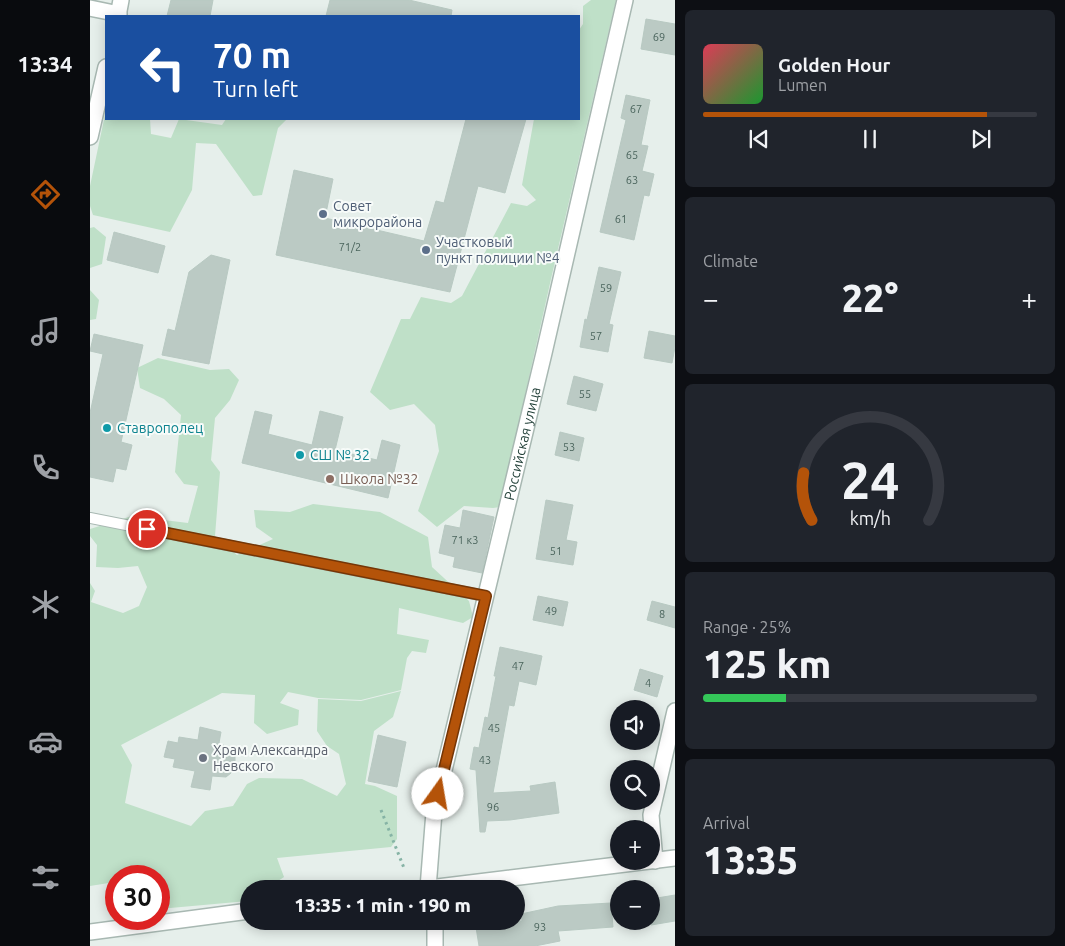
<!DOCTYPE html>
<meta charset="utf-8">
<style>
:root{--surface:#171b24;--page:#20242c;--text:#f1f3f6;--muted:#9ea1a6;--line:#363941;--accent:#b45309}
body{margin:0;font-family:Ubuntu,sans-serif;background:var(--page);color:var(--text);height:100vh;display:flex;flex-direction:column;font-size:19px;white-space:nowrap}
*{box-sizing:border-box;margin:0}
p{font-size:16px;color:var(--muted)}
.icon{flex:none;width:28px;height:28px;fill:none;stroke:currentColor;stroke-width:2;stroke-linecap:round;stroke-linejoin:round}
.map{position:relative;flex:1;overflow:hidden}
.drawer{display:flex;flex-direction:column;gap:10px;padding:10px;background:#0d0f14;width:390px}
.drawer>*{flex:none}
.banner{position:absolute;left:15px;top:15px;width:475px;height:105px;border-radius:0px;box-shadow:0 2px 12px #0003;background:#1a4fa0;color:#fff;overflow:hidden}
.tools{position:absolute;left:520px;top:700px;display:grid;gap:10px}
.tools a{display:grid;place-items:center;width:50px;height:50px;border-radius:50%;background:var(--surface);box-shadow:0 2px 12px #0003;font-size:25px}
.speed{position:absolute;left:15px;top:865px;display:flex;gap:10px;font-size:25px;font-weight:700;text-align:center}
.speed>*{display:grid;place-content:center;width:65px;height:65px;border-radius:50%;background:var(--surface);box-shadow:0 2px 12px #0003;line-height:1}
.speed .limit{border:8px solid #d22;background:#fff;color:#111}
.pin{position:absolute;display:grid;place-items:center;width:42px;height:42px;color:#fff;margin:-21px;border:2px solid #fff;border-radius:50%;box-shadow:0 1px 5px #0007}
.me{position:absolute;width:55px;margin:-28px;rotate:13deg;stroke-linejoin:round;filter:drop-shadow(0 0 4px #0008)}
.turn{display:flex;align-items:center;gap:18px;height:105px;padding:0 25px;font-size:22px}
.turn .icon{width:65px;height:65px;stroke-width:2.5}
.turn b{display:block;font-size:35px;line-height:42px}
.big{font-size:38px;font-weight:800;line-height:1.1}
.drawer .widget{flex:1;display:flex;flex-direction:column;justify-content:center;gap:8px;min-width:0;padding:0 18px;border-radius:8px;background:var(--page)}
.drawer .dial{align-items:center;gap:0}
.dial svg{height:130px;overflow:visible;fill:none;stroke:var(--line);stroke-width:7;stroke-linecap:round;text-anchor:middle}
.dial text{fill:var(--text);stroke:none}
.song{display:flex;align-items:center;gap:15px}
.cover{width:60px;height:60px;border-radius:8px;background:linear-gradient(135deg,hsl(350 70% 55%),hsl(130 70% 35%))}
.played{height:5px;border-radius:2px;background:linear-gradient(90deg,var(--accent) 85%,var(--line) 85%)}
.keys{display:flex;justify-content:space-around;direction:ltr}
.heat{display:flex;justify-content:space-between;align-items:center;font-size:28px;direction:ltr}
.charge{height:8px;border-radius:4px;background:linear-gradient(90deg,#34c759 25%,var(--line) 0)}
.trip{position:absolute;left:150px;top:880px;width:285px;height:50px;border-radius:25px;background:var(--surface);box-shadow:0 2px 12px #0003;font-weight:800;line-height:50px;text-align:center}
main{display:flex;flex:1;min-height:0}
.tabs{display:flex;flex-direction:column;width:90px;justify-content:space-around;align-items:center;background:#090b0e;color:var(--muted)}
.tabs .icon{width:35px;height:35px}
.tabs .selected{color:var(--accent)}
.tabs b{font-size:22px;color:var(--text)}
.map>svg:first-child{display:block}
.green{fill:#bfe0c8}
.building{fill:#bbcac4;stroke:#b8c9c2}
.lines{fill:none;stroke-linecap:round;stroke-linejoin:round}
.service-casing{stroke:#a8b8b2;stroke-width:12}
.minor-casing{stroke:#a8b8b2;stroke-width:18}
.tertiary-casing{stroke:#a8b8b2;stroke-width:18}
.path{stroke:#86b3a5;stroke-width:3;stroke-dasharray:2.5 4;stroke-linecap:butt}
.service{stroke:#fff;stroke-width:10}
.minor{stroke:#fff;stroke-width:15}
.tertiary{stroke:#fff;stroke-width:15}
.route-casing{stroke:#753606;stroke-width:12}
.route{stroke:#b45309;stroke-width:9}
.service-dot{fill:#5c6f8a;stroke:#f7fbf9;stroke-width:2}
.culture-dot{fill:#0f9aa8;stroke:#f7fbf9;stroke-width:2}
.education-dot{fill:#8d6e63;stroke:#f7fbf9;stroke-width:2}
.worship-dot{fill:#6b7280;stroke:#f7fbf9;stroke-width:2}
.labels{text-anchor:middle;stroke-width:4;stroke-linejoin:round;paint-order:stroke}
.number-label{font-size:11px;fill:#4a645c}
.service-label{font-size:14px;fill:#4e5e75;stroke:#f7fbf9;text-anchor:start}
.culture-label{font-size:14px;fill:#0d838f;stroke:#f7fbf9;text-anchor:start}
.street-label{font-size:14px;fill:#24423a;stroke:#f7fbf9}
.education-label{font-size:14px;fill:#785e54;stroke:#f7fbf9;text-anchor:start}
.worship-label{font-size:14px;fill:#5b616d;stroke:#f7fbf9;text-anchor:start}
</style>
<main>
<nav class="tabs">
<b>13:34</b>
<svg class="icon selected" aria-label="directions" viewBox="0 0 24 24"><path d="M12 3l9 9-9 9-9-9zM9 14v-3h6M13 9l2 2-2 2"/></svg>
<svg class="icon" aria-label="music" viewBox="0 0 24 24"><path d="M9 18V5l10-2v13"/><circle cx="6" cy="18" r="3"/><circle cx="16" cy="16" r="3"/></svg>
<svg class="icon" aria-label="phone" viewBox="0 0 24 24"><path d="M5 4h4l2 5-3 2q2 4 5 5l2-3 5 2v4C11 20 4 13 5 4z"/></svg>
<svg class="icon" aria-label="climate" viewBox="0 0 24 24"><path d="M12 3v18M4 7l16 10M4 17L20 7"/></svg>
<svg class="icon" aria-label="car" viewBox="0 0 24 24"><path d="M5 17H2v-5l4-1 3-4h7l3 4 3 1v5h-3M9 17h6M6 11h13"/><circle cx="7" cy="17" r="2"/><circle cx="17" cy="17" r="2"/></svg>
<svg class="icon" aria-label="filters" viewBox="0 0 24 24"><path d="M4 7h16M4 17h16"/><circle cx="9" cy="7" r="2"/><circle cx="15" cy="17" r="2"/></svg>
</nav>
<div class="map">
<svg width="585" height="946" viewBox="0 0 585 946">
<rect width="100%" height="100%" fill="#e6efeb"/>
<g class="green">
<polygon points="501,0 526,0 461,279 410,507 403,508 374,506 347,527 328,511 349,451 345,425 324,404 300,410 280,392 311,319 320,319 331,297 361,303 372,296 421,203 437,206 446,200 432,185 444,119 489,119 489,30 493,24 493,6"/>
<polygon points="16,110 16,119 60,119 61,134 81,138 89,119 132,125 136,119 197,119 188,128 172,195 163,196 126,144 106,143 102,190 80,232 3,215 0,206 0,186"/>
<polygon points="4,227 16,237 12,264 0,268 0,228"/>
<polygon points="0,290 9,300 6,319 0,320"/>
<polygon points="68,358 120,370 139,369 149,380 140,400 125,418 121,460 130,472 125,536 147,555 183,539 166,527 164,510 200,512 223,504 290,512 338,537 342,567 379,601 383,617 373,623 309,608 307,634 339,640 336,653 322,651 317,658 311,690 271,700 228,698 198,692 190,703 209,710 208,725 177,734 164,723 165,695 132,693 31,745 42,765 35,803 101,826 115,811 143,806 157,784 169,778 212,779 247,796 256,784 249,754 237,746 227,731 228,699 271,701 311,691 303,717 284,731 275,784 285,786 307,796 307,839 301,847 187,858 194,877 176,889 159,889 158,901 69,909 69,876 26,876 26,884 25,882 0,886 0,583 5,591 1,602 33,613 49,606 57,587 48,566 28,568 6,567 7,545 0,536 0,529 42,516 98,523 108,486 94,484 85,472 91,415 74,399 50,388 47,368"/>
<path d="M26,889V913L21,910C21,902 20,894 26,889Z"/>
</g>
<g class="building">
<polygon points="81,0 123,0 120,16 77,16"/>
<polygon points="240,0 319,0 362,10 361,16 236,16"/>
<polygon points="556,19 585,24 585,55 551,49"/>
<polygon points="536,95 560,100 551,145 558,146 552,171 564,174 559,196 554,195 544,240 510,232 536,120 531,118"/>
<polygon points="376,119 436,119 415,193 388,186 360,292 186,255 204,170 243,179 235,218 334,241 346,201 354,203"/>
<polygon points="24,232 75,246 68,273 17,260"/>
<polygon points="121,255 140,260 119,364 72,355 78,329 85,331 99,272"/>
<polygon points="509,267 531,272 519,324 523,325 518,352 490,347 495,319 497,320"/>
<polygon points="559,331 585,336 585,347 582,363 554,358"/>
<polygon points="4,334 53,345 31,442 42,445 36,470 26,468 23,482 0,477 0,413 13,354 0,351"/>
<polygon points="484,376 513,384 506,411 477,404"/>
<polygon points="165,411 182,415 178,434 222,445 230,411 253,417 245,450 287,460 292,440 310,445 298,498 152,463"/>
<polygon points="470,432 494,438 489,461 465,455"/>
<polygon points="456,500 483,505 476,540 487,542 483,565 446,559"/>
<polygon points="373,510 404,517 392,573 363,567 365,557 349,553 355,525 370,528"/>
<polygon points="448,596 478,602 473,626 443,620"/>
<polygon points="562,601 585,607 585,628 557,620"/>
<polygon points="410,647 452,656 446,685 429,681 424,706 419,705 403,793 441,791 440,786 465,782 469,813 420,820 397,821 395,832 390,832 386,770 380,769 384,747 389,748 395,717 398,718 406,676 404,676"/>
<polygon points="550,669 573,676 567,697 544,690"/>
<polygon points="110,727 131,732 129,743 141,749 145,754 145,764 141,773 136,777 122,776 120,790 101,787 105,771 83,767 85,759 74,757 78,741 88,743 89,737 108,740"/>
<polygon points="288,735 316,742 307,787 278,781"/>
<polygon points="585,895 585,921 561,925 561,899"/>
<polygon points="521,903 523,927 468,931 470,941 445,946 389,946 385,921 432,921 431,914 468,906"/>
</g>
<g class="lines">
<g class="service-casing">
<polyline id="service" points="0,518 395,596"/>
</g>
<g class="minor-casing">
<g id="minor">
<polyline points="0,8 29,14"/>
<polyline points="565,861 561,815 585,711"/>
<path id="s1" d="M338,888L344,812L454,353L535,0"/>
<polyline points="345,946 345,921"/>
</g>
</g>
<g class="tertiary-casing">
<g id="tertiary">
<polyline points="28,16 31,0"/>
<polyline points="0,137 16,67"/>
<polyline points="331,889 585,858"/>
<polyline points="0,932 159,911"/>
</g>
</g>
<polyline class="path" points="291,810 314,868"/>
<use href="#service" class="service"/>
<use href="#minor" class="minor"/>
<use href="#tertiary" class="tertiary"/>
</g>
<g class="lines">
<g class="route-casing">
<polyline id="route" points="57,529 396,596 348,794"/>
</g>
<use href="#route" class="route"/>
</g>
<g class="service-dot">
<circle cx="233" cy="214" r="5"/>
<circle cx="336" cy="250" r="5"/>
</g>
<g class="culture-dot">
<circle cx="17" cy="428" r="5"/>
<circle cx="210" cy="455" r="5"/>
</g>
<circle class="education-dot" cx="240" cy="479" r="5"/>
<circle class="worship-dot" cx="113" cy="758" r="5"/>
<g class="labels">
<g class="number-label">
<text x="569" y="41">69</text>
<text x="546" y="113">67</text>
<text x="542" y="159">65</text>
<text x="542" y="184">63</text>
<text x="531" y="223">61</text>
<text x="260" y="251">71/2</text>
<text x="516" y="292">59</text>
<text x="506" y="340">57</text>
<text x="495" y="398">55</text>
<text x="479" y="451">53</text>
<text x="375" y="544">71 к3</text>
<text x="466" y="555">51</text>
<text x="461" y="615">49</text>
<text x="572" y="618">8</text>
<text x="428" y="670">47</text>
<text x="558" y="687">4</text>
<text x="404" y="732">45</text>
<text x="395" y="764">43</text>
<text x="403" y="811">96</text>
<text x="450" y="931">93</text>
</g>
<g class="service-label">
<text x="243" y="211">Совет<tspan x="243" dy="16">микрорайона</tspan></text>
<text x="346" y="247">Участковый<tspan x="346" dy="16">пункт полиции №4</tspan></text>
</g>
<g class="culture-label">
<text x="27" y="433">Ставрополец</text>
<text x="220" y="460">СШ № 32</text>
</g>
<g class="street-label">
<text dy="5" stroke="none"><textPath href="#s1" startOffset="455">Российская улица</textPath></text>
</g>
<g class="education-label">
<text x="250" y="484">Школа №32</text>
</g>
<g class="worship-label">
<text x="123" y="755">Храм Александра<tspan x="123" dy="16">Невского</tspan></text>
</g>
</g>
</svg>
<div class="tools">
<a><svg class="icon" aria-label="sound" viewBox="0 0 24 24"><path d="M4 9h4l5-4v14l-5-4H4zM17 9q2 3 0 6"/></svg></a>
<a><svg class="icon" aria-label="search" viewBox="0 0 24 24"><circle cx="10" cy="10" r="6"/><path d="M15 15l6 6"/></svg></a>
<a>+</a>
<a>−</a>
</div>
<div class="speed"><div class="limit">30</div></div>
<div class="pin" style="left:57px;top:529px;background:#d93025"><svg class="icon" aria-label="arrive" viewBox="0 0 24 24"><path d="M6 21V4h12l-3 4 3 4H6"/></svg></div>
<svg class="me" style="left:348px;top:794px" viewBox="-20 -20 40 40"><circle r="19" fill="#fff"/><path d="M0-13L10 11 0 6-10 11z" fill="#b45309"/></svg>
<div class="trip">13:35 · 1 min · 190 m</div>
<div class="banner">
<div class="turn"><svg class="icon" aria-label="left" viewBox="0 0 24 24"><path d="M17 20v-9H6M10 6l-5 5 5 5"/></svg><div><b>70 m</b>Turn left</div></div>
</div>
</div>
<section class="drawer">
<div class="widget">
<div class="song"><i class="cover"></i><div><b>Golden Hour</b><p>Lumen</p></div></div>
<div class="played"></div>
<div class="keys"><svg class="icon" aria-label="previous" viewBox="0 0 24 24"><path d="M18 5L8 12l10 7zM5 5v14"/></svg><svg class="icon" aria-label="pause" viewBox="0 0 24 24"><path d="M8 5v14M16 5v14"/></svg><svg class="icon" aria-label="next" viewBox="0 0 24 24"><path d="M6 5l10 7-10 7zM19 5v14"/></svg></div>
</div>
<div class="widget"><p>Climate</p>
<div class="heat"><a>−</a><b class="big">22°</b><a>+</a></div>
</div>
<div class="widget dial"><svg viewBox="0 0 100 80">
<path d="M14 69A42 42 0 1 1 86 69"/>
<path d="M14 69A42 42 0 0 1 9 40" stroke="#b45309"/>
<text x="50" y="56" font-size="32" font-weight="700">24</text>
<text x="50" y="72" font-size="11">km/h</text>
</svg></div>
<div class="widget"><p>Range · 25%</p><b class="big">125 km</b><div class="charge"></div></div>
<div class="widget"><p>Arrival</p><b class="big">13:35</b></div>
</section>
</main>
